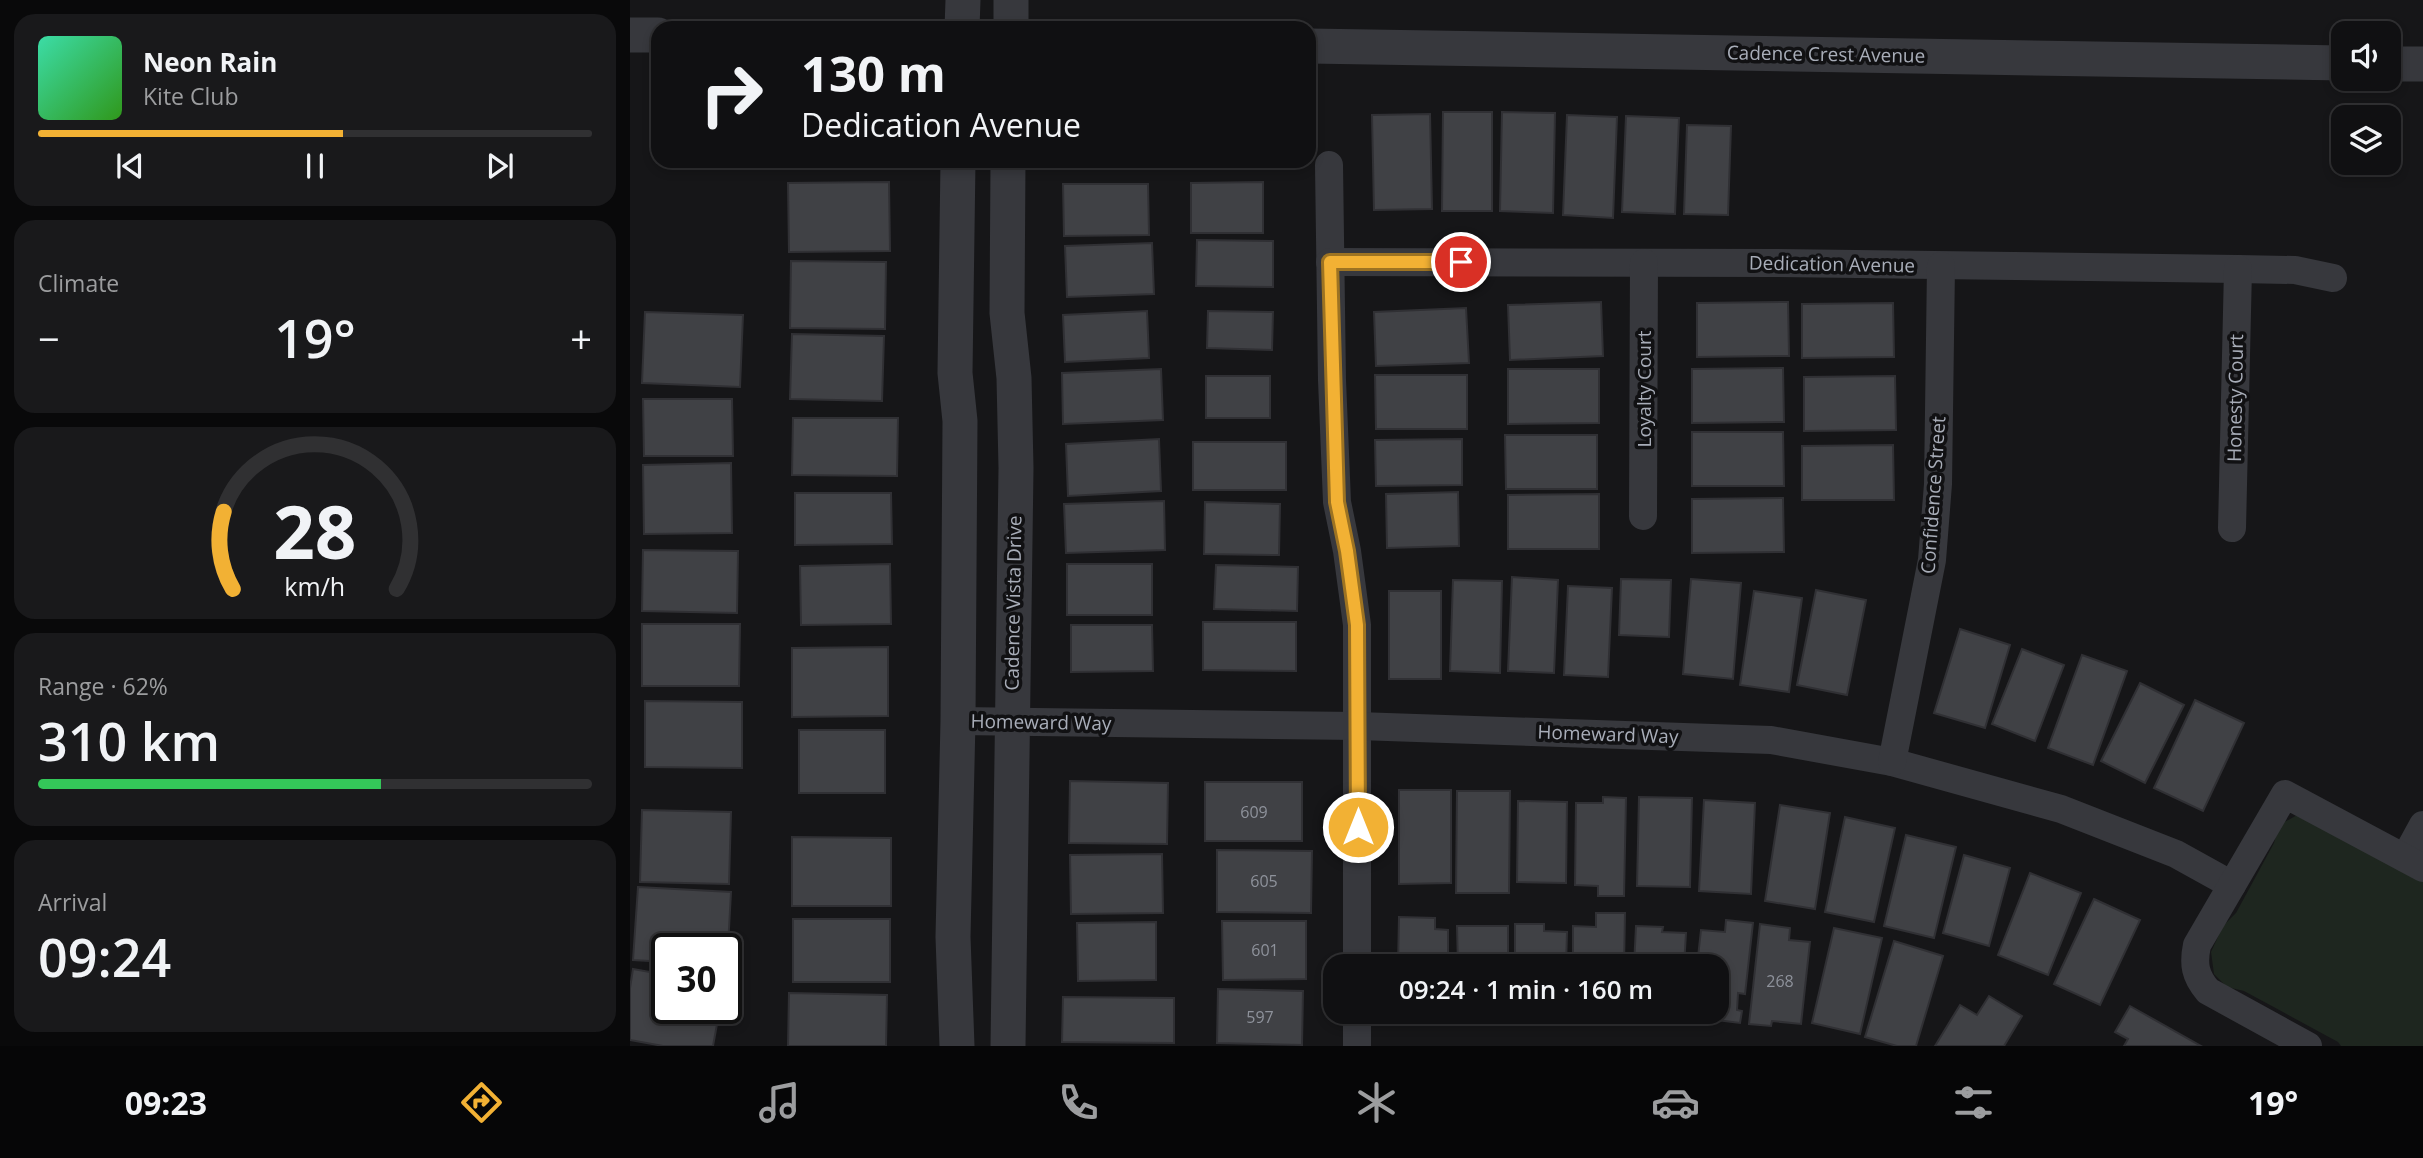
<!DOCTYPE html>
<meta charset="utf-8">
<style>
:root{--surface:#101012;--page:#19191b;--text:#f1f3f6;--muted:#9c9d9f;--line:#303032;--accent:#f2b134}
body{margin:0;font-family:"Open Sans",sans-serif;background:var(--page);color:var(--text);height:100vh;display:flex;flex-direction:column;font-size:26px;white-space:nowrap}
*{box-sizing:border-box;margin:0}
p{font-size:23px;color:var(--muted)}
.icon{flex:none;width:38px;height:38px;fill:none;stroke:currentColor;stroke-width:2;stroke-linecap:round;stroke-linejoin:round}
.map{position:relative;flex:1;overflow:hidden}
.details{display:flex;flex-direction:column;gap:14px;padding:14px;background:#09090a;width:630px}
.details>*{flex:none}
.banner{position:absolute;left:21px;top:21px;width:665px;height:147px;border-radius:21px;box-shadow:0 4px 10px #0003,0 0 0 2px var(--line);background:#101012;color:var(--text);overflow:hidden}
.buttons{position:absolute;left:1701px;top:21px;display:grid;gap:14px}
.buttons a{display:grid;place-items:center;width:70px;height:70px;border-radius:14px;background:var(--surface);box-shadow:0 4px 10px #0003,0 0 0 2px var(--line);font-size:35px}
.speed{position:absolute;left:21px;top:933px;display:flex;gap:14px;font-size:35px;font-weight:700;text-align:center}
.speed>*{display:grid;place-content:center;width:91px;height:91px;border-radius:50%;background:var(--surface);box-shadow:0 4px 10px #0003,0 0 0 2px var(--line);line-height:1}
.speed .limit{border:4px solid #111;border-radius:10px;background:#fff;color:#111}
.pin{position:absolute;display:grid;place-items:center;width:60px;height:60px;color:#fff;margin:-30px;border:4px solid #fff;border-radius:50%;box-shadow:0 2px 7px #0007}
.me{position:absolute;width:77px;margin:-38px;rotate:0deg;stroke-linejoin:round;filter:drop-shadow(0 0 5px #0008)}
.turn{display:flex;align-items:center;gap:24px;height:147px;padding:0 35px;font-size:32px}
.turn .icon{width:91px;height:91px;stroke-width:2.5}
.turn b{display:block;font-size:49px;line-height:60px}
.big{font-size:52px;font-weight:600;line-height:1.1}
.details .tile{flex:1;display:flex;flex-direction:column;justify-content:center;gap:10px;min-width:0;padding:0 24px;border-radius:21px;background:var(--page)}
.details .dial{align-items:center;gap:0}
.dial svg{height:182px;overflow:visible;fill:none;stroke:var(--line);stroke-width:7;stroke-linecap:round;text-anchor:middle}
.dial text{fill:var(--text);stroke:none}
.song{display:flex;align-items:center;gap:21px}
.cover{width:84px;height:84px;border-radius:10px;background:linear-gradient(135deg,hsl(160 70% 55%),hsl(110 70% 35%))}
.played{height:7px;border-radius:4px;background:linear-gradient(90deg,var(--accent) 55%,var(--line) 55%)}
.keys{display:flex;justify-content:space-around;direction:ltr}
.heat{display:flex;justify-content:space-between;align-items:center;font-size:38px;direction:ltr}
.charge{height:10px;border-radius:5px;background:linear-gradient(90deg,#34c759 62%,var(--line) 0)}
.trip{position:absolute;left:693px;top:954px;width:406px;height:70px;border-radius:21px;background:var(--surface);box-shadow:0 4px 10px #0003,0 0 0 2px var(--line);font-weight:600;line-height:70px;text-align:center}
.dock{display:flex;height:112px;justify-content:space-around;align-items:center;background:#060607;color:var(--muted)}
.dock .icon{width:49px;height:49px}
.dock .active{color:var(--accent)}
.dock b{font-size:32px;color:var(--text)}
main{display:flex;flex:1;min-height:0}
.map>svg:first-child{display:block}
.green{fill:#1e261f}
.building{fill:#404145;stroke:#303034;stroke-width:2}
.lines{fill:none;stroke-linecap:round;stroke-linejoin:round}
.minor{stroke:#37383d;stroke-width:28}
.tertiary{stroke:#37383d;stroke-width:35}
.route-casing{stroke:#9d7322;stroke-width:18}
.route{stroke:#f2b134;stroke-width:12}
.labels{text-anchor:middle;stroke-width:7;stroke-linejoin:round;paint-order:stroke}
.number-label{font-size:16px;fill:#8e929b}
.street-label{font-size:19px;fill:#a8adb8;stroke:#111113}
</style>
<main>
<section class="details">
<div class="tile">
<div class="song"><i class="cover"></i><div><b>Neon Rain</b><p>Kite Club</p></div></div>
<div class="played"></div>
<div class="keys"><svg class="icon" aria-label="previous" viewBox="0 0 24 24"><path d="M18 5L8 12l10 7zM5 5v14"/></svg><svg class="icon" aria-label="pause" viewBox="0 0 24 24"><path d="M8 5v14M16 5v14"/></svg><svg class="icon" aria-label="next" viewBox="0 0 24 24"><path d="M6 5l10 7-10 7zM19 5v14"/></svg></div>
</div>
<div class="tile"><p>Climate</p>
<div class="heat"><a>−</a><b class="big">19°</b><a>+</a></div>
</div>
<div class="tile dial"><svg viewBox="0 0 100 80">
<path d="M14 69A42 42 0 1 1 86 69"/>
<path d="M14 69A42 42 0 0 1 10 35" stroke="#f2b134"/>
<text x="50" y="56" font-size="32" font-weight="700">28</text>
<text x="50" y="72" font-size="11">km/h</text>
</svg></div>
<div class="tile"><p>Range · 62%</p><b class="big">310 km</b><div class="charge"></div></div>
<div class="tile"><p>Arrival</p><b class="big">09:24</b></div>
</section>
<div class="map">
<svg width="1793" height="1046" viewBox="0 0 1793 1046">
<rect width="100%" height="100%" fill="#161618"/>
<polygon class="green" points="1669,814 1793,881 1793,1046 1711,1046 1708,1042 1614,991 1597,987 1584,974 1581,952 1593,926 1606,913 1644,843 1649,825"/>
<g class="building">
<polygon points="813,112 862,112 862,211 812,211"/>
<polygon points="872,112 925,113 923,213 870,211"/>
<polygon points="800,114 802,209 744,210 742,115"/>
<polygon points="937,115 987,117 983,218 933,215"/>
<polygon points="996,116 1049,118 1045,214 992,212"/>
<polygon points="1057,125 1101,126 1098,215 1054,214"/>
<rect x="433" y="161" width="92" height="5"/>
<rect x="571" y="161" width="68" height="3"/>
<polygon points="259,182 260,251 159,252 158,183"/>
<polygon points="633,182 633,233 561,233 561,183"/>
<polygon points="433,184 518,184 519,235 434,236"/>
<polygon points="567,240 643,241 643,287 566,286"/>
<polygon points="522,243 524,294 437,297 435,246"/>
<polygon points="161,261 256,262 255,329 160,328"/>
<polygon points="971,302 973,356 880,360 878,305"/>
<polygon points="1158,302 1159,356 1067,357 1067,303"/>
<polygon points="1263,303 1264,357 1172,358 1172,304"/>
<polygon points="836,308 839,363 746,366 744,312"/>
<polygon points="517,311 519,358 435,362 433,315"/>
<polygon points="578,311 643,312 642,350 577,348"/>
<polygon points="15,312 113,315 110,387 12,383"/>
<polygon points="162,334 254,336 252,401 160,399"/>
<polygon points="1153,368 1154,422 1062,423 1062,369"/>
<polygon points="531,369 533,420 433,424 432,373"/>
<polygon points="878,369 969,369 969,423 878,424"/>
<polygon points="745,375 837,375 837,429 746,429"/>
<rect x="576" y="376" width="64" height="42"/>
<polygon points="1265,376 1266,430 1174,431 1174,377"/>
<polygon points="13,399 102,399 103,456 14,456"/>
<polygon points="163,418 268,418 267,476 162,475"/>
<polygon points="1062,432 1153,432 1154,486 1062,486"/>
<polygon points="875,435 967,435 967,489 876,489"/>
<polygon points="529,439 531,491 438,496 436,444"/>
<polygon points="832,439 832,485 746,486 745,440"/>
<rect x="563" y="442" width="93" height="48"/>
<polygon points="1263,445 1264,500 1172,500 1172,446"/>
<polygon points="101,463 102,533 14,534 13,465"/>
<polygon points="828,492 829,546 757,548 756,494"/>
<polygon points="165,493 261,493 262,544 165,545"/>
<polygon points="969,494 969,549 878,549 878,495"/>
<polygon points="1153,498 1154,552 1062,553 1062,499"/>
<polygon points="534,501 535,550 436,553 434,504"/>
<polygon points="575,502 650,504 649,555 574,554"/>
<polygon points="13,550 108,551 107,613 12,611"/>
<polygon points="260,564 261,624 171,625 170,566"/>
<rect x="437" y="564" width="85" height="51"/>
<polygon points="586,565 668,567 667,611 584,609"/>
<polygon points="882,577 928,580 924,673 878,671"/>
<polygon points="991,579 1041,580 1039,637 989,635"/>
<polygon points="1061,579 1111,583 1103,679 1053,674"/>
<polygon points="823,580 872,581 870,673 820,671"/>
<polygon points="938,586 982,588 978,677 934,675"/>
<polygon points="1186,590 1236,600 1217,695 1167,685"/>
<rect x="759" y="591" width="52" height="88"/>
<polygon points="1124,591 1172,598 1159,692 1110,685"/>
<polygon points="573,622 666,622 666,671 573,670"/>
<polygon points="12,624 110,624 109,686 12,686"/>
<polygon points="441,625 522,625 523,671 441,672"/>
<polygon points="1330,629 1380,645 1355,728 1304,713"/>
<polygon points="258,647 258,716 162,717 162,648"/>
<polygon points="1392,649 1434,665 1405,741 1362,724"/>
<polygon points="1452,655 1497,671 1463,765 1418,748"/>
<polygon points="1510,683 1554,705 1515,783 1471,761"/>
<polygon points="1565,700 1614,723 1573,811 1524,788"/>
<polygon points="15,701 112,702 112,768 15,767"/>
<rect x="169" y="730" width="86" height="63"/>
<polygon points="440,781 538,783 537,844 439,843"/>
<rect x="575" y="782" width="97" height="59"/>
<polygon points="769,790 821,790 821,883 769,884"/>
<polygon points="827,791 880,791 879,893 826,893"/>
<polygon points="973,797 996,798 994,896 968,896 968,886 945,885 946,803 973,803"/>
<polygon points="1009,797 1062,798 1060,887 1007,886"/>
<polygon points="1074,800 1125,803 1121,894 1069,891"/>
<polygon points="888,801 937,802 936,883 887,882"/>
<polygon points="1150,805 1200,813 1185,909 1135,901"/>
<polygon points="12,810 101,812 99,884 10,882"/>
<polygon points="1215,817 1265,828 1244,922 1195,912"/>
<polygon points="1276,835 1326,847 1304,938 1254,926"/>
<polygon points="162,837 261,838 261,906 162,906"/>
<polygon points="587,850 682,851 681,913 587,912"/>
<polygon points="532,854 533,913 441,914 440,855"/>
<polygon points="1334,855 1380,868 1359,946 1313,933"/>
<polygon points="1400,873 1451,893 1418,975 1368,955"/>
<polygon points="8,887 101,892 97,965 96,948 37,948 37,962 3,960"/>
<polygon points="1464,899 1510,920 1470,1005 1424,984"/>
<polygon points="966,913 995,913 994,966 943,966 943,926 966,927"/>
<polygon points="769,917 805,918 805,929 818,930 818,966 768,966"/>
<rect x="163" y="919" width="97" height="63"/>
<polygon points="1096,920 1123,923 1115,994 1108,993 1107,1010 1112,1011 1110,1023 1087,1020 1087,966 1067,966 1071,930 1095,932"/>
<polygon points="592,921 676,921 676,979 593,980"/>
<polygon points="526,922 526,980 448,981 447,923"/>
<polygon points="885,924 914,924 914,931 937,932 936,966 885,966"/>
<polygon points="1130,924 1160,928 1159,940 1180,942 1171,1024 1142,1021 1141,1026 1119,1024"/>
<polygon points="827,926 878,926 878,966 828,966"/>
<polygon points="1006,926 1033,927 1032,932 1056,933 1054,966 1004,966"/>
<polygon points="1204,928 1252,938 1230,1034 1182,1023"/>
<polygon points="1264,941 1313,956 1286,1046 1267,1046 1235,1037"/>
<polygon points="3,969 37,975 37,1008 90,1008 83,1046 33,1046 0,1040 0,988"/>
<polygon points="588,989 673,991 672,1045 587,1043"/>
<polygon points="159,993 257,995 256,1046 158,1046"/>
<polygon points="1359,996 1392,1016 1374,1046 1305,1046 1330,1005 1347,1015"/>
<polygon points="433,997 544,998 544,1043 432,1042"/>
<polygon points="1500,1006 1571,1046 1494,1046 1498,1039 1485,1032"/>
<polygon points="767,1012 789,1012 789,1018 767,1017"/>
<polygon points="858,1012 879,1012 879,1018 857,1018"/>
<rect x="884" y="1012" width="23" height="9"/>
<polygon points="1002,1012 1023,1012 1023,1020 1002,1019"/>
</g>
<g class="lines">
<g class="minor">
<polyline points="699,165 702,380 707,502 717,551 727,625 727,966"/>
<polyline points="700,262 1147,263 1608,269 1665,270 1703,278"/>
<polyline points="1013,516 1014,263"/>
<polyline points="1602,528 1608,269"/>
<polyline points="328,721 728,726 1141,740 1262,762 1431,809 1546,854 1602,885"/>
<polyline points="1262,762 1302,560 1308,484 1311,266"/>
<polyline points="1775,858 1793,825"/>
<polyline points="727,1046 727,1012"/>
<path d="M1678,1046L1578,991C1565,976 1563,964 1567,945L1655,794L1793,868"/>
</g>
<g class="tertiary">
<polyline points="381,0 381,28"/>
<polyline points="332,28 333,0"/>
<polyline points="0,35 28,35"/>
<polyline points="679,46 1713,63"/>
<polyline points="1759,64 1793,64"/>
<polyline points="327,1046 323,937 328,721 330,421 325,373 328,161"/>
<polyline points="378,1046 386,468 384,378 377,313 378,161"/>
</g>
</g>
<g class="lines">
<g class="route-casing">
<polyline id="route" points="728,827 727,625 717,551 707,502 700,262 831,262"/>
</g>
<use href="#route" class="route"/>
</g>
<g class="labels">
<g class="number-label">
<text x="624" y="818">609</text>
<text x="634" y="887">605</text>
<text x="635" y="956">601</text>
<text x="1150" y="987">268</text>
<text x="630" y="1023">597</text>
</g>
<g class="street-label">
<text transform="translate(1196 54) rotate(1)" y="7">Cadence Crest Avenue</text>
<text transform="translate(1202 264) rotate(1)" y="7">Dedication Avenue</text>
<text transform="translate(1014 389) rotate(-90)" y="7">Loyalty Court</text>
<text transform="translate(1605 398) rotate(-89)" y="7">Honesty Court</text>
<text transform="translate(1303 495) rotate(-86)" y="7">Confidence Street</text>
<text transform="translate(383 603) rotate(-89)" y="7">Cadence Vista Drive</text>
<text transform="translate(411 722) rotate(1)" y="7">Homeward Way</text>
<text transform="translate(978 734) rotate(2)" y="7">Homeward Way</text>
</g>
</g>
</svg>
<div class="buttons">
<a><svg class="icon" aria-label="sound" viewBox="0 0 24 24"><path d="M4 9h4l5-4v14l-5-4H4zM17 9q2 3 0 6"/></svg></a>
<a><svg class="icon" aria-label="layers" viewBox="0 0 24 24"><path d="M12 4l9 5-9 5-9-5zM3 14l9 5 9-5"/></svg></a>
</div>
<div class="speed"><div class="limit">30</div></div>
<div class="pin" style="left:831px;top:262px;background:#d93025"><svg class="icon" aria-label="arrive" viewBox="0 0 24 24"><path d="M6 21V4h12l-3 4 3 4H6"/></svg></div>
<svg class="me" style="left:728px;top:827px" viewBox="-20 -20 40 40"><circle r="17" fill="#f2b134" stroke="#fff" stroke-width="3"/><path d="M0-11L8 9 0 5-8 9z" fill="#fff"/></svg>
<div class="trip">09:24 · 1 min · 160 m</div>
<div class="banner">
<div class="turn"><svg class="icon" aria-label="right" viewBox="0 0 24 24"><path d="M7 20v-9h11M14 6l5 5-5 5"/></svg><div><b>130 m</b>Dedication Avenue</div></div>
</div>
</div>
</main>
<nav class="dock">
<b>09:23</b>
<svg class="icon active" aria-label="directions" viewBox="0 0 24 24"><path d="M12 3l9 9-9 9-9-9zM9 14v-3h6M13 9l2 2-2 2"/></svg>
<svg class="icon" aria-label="music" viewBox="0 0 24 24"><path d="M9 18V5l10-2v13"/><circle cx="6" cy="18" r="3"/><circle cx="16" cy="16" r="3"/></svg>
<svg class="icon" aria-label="phone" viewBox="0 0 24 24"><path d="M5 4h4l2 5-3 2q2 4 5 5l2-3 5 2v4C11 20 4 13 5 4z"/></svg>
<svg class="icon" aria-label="climate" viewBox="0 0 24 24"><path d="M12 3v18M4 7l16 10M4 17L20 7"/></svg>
<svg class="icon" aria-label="car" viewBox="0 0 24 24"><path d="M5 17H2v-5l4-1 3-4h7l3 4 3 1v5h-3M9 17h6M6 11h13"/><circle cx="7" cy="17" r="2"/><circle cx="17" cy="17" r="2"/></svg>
<svg class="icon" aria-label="filters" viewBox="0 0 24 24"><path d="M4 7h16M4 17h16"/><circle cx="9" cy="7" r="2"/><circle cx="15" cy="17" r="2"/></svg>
<b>19°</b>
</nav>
